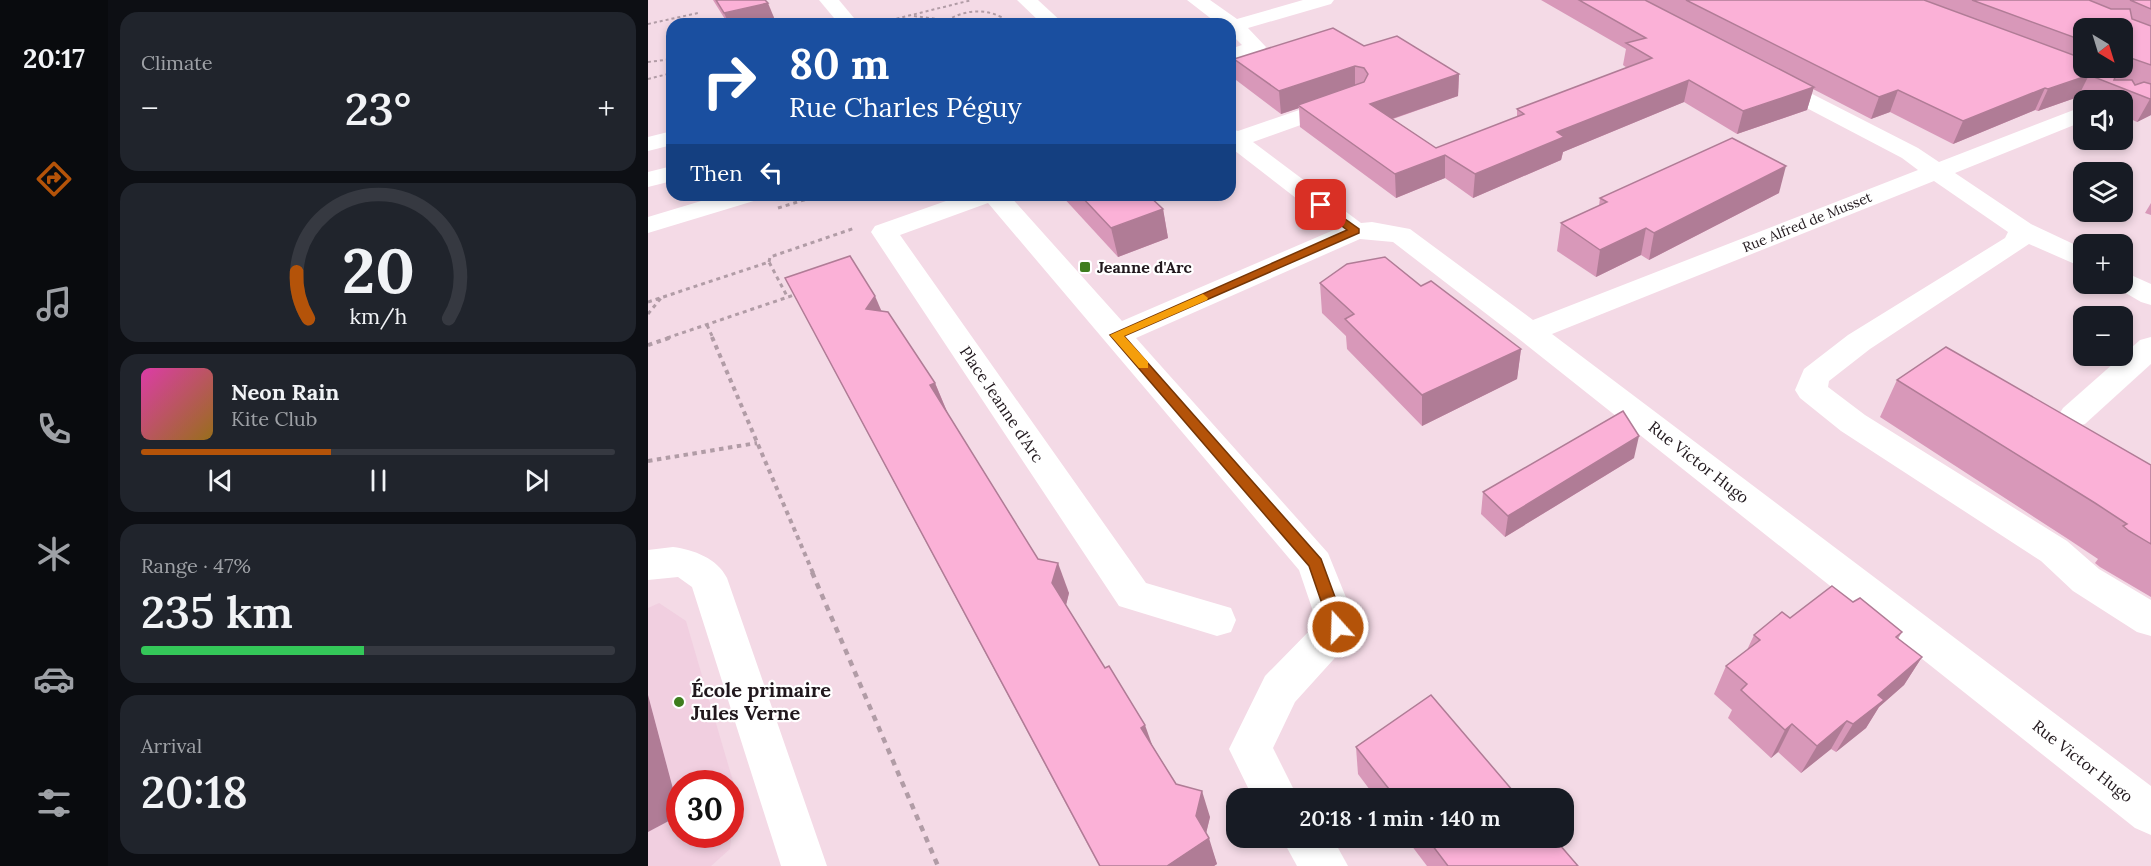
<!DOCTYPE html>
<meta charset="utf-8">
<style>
:root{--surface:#171b24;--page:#20242c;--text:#f1f3f6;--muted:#9ea1a6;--line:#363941;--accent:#b45309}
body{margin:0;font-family:Lora,serif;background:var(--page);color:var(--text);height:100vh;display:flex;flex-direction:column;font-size:22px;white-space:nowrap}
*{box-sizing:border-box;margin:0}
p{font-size:20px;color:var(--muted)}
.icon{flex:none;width:33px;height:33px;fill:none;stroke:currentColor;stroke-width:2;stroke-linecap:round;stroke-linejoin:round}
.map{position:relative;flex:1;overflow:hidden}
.side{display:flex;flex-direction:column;gap:12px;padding:12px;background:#0d0f14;width:540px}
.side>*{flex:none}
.banner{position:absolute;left:18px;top:18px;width:570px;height:183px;border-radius:18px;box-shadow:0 3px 9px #0003;background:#1a4fa0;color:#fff;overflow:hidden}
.needle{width:39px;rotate:142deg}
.tools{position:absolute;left:1425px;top:18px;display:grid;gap:12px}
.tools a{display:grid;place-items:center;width:60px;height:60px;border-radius:12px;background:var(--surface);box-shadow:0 3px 9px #0003;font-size:30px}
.speed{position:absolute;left:18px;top:770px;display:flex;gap:12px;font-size:30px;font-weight:700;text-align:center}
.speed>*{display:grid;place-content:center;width:78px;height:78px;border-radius:50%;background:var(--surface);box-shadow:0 3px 9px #0003;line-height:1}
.speed .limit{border:9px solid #d22;background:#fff;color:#111}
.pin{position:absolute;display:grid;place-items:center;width:51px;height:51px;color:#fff;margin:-26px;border-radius:12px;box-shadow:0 3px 9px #0006}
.me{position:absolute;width:66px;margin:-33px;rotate:340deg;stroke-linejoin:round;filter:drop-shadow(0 0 4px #0008)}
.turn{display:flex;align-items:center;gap:21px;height:126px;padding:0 24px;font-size:27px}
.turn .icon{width:78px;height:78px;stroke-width:2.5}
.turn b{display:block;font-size:42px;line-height:51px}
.then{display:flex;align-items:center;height:57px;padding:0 24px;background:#0003;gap:12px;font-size:22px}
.big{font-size:45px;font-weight:600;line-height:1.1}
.side .tile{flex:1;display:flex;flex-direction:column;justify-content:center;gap:9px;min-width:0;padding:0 21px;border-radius:18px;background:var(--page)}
.side .dial{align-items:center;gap:0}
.dial svg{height:156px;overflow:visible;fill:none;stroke:var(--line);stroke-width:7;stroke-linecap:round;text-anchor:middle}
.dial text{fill:var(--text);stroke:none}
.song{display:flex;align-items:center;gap:18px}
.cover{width:72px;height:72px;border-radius:9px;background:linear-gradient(135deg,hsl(320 70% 55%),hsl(40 70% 35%))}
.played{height:6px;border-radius:3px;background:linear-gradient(90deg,var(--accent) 40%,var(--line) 40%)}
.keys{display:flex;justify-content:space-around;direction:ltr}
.heat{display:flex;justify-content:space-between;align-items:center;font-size:33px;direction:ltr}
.charge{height:9px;border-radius:4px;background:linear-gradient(90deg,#34c759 47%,var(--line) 0)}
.trip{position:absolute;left:578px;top:788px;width:348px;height:60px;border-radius:18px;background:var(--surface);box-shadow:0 3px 9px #0003;font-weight:600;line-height:60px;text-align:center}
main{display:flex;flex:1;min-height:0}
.menu{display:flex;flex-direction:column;width:108px;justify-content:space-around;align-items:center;background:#090b0e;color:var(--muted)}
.menu .icon{width:42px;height:42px}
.menu .active{color:var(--accent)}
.menu b{font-size:27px;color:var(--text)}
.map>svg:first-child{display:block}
.built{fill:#f1cfe0;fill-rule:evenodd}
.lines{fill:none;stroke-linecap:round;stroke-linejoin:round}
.path-far3{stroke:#b19ca6;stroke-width:2;stroke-dasharray:3 3;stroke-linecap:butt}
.path-far2{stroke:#b19ca6;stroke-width:3;stroke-dasharray:4 4;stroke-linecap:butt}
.path-far1{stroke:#b19ca6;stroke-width:4;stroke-dasharray:4.5 4.5;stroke-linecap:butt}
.path{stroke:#b19ca6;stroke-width:4.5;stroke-dasharray:6 6;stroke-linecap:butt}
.minor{fill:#fff;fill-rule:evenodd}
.wall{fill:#d898b9;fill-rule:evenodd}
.shaded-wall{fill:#b07c96}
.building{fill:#fbb1d7;stroke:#b07c96;stroke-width:1.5}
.route{fill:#b45309;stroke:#753606;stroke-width:1.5}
.slow{fill:#f59e0b}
.poi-dot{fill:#3e7d1d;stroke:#fff;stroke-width:2}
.labels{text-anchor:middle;stroke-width:4.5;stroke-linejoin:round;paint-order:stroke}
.far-street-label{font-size:14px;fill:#21181d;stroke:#fff}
.poi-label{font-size:16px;font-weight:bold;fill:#21181d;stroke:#fff;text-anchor:start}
.street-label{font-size:16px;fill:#21181d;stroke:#fff}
.near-poi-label{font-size:20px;font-weight:bold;fill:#21181d;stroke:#fff;text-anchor:start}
</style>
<main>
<nav class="menu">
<b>20:17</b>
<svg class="icon active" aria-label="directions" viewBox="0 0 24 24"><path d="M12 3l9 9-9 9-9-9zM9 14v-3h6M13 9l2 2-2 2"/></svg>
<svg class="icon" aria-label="music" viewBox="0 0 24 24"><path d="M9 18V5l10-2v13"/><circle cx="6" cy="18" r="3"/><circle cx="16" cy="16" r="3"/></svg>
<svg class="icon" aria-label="phone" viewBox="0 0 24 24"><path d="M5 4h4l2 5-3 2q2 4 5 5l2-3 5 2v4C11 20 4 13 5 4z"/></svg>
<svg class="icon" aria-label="climate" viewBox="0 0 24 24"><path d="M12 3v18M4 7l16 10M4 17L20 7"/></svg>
<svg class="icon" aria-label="car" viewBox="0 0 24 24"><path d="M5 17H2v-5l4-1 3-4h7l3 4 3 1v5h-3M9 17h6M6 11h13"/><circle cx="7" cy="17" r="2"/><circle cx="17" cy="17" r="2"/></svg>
<svg class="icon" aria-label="filters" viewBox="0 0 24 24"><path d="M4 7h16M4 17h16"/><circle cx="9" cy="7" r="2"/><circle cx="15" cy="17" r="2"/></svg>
</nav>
<section class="side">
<div class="tile"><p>Climate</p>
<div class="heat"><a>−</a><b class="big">23°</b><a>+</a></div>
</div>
<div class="tile dial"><svg viewBox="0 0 100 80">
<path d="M14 69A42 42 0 1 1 86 69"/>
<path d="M14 69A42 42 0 0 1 8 45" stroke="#b45309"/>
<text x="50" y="56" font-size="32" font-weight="700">20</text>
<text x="50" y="72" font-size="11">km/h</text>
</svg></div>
<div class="tile">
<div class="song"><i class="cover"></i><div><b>Neon Rain</b><p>Kite Club</p></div></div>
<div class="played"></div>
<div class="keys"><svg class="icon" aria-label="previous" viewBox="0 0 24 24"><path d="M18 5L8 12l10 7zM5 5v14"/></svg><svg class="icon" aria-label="pause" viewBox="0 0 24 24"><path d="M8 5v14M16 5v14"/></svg><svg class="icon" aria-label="next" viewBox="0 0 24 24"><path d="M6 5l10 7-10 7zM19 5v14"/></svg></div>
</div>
<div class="tile"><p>Range · 47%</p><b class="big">235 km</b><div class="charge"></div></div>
<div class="tile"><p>Arrival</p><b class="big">20:18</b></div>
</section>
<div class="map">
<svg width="1503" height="866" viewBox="0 0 1503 866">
<rect width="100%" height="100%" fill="#f4dae6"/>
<path class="built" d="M11,603L38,621L87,788L82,849L63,866H0V608ZM32,783H82V834H32Z"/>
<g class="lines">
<g class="path-far3">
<polyline points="266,16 297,20"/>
<polyline points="231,23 324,0"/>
<polyline points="0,24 50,13"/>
<path d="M294,24C311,11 334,7 353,17L352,24"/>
<polyline points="0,62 24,59"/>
<polyline points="0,79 24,73"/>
</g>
<g class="path-far2">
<polyline points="130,208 172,195"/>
<polyline points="121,262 122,257 207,228"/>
<polyline points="0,302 121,262 140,298"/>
<polyline points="0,314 13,298"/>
<polyline points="59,325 65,338"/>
<polyline points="19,338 149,294"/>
</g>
<g class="path-far1">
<polyline points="64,337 165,573"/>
<polyline points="0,345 24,337"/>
<polyline points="0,461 109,443"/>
</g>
<polyline class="path" points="164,572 290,866"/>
<g class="minor">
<polygon points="171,0 191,0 211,24 191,24"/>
<polygon points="369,0 390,0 416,24 394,24"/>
<polygon points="539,0 562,0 589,19 655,0 686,0 683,4 600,28 618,47 615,51 582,62 582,49 594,45 582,33 582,24 570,24"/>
<polygon points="1123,73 1270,148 1291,162 1436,106 1436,121 1307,173 1383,224 1436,249 1436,268 1381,244 1222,349 1181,381 1180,387 1217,415 1419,541 1451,569 1503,600 1503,636 1489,632 1425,591 1393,561 1193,431 1152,398 1147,390 1156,369 1200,335 1357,238 1360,232 1286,181 904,334 1503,786 1503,835 1487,828 871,339 745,242 712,239 488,338 680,553 710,627 704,639 647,702 625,748 650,798 605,798 581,749 617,676 669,623 651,570 340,203 252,235 498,583 583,608 588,620 583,632 569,636 471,606 223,232 227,226 315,195 361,195 474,321 688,229 582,147 582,129 590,131 692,96 700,98 703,103 700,108 605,142 713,223 724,222 762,229 885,320 1270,170 1254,158 1115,85 1112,80 1115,75"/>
<polygon points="24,131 24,145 0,151 0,137"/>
<polygon points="24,166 24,181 0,187 0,172"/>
<polygon points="73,195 113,195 109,200 0,233 0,217"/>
<polygon points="1474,271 1503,284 1503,305 1493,302 1464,285 1474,284"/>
<polygon points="1503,337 1503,364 1437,424 1426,427 1415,424 1410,416 1415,408 1492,340"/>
<path d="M25,547C46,550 69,558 79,578L179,866H133L44,587L30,577L0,580V550Z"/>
<polygon points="633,837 684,837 700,866 649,866"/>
</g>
</g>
<g class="wall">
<polygon points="65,0 117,0 127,20 110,24 80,24"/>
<path d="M893,0H1503V115L1489,122L1474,115V100H1438L1430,97L1390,111L1387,110L1305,144L1242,112L1223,119L1165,89L1159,110L1089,134L1036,102L915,152L913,160L825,198L797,178L748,198L652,127L651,108L633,114L588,80L586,59L716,46L811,74L810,96L745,119L788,148L869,117V109L979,68L975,65L978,49ZM1436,28H1474V68H1436Z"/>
<polygon points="1131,193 1001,260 993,255 948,277 909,251 913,223 951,206 952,198"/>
<polygon points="413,195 500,195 515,209 520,238 470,257"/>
<polygon points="1503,203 1503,215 1497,213"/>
<polygon points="672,283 773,286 873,349 869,379 774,426 699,349 698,336 674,313"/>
<polygon points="153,308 234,311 287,383 300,414 390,559 421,593 418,605 528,784 562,817 558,833 569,864 566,866 451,866"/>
<polygon points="1249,380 1503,465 1503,597 1452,567 1447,563 1450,559 1420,539 1232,417"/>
<polygon points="986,458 857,537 833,514 835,492"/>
<polygon points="1205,602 1254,632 1250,639 1274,657 1256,685 1231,707 1218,728 1188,752 1183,749 1153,773 1130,752 1123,758 1080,718 1084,710 1066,694 1078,666 1099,650 1106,635 1142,618"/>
<polygon points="708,747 871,798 728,798 710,774"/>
<polygon points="757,837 905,837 930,866 779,866"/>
</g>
<g class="shaded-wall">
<polygon points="120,3 127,20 110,24 81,24 76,13"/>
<polygon points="707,66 707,88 650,105 651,108 633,114 631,91"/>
<polygon points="811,74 810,96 723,126 722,104"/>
<polygon points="1441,75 1430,97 1390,111 1400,89"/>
<polygon points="1041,80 1036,102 915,152 913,160 825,198 827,174 909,132"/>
<polygon points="1166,87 1159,110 1089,134 1095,111"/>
<polygon points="1397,88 1387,110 1305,144 1315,121"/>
<polygon points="1250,90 1242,112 1223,119 1231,97"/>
<polygon points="1502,99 1503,99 1503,115 1489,122"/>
<polygon points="797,155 797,178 748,198 747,174"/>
<polygon points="1138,166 1131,193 1001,260 1006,233"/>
<polygon points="515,209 520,238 470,257 463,228"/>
<polygon points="998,228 993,255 948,277 952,250"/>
<polygon points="227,296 240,326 218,309"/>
<polygon points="873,349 869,379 774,426 774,395"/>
<polygon points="287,383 300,414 295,416 282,385"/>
<polygon points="991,436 986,458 857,537 860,516"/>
<polygon points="410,563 421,593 416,613 404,583"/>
<polygon points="1274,657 1256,685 1231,707 1218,728 1188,752 1205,724 1230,695"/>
<polygon points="0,695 32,815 0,832"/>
<polygon points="1199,721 1183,749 1153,773 1169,746"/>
<polygon points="1144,724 1130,752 1123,758 1137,730"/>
<polygon points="497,725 507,753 493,728"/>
<polygon points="554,791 562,817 556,842 561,838 569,864 566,866 519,866 548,816"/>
</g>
<g class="building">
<polygon points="68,0 117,0 120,3 76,13"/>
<polygon points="931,0 997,0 1166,87 1095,111 1041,80 909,132 916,137 827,174 797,155 747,174 650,105 716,82 720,74 716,68 707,66 631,91 586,59 685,28 716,46 749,36 811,74 722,104 788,148 876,114 869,109 1004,58 978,43 998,38"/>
<polygon points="1038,0 1276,0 1436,59 1436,68 1457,68 1469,72 1466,80 1484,80 1487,85 1496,82 1503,84 1503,99 1502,99 1441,75 1400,89 1397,88 1315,121 1250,90 1231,97"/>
<polygon points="1324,0 1441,0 1463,9 1482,9 1484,19 1503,26 1503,65 1474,55 1474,28 1436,28 1436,41"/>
<polygon points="1482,0 1503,0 1503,9"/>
<polygon points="1084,138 1138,166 1006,233 998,228 952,250 913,223 959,202 952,198"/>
<polygon points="432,195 500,195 515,209 463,228"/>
<polygon points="202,256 227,296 218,309 240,312 287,383 282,385 390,559 410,563 404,583 457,668 461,666 497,725 493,728 528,784 554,791 548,816 561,838 519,866 452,866 137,278"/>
<polygon points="737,257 773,286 783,281 873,349 774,395 697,319 706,314 672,283 699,264"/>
<polygon points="1298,347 1503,465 1503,544 1481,531 1475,526 1479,524 1447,503 1249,380"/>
<polygon points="975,411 991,436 860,516 835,492"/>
<polygon points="1184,586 1205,602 1212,598 1254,632 1248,637 1274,657 1230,695 1236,700 1205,724 1199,721 1169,746 1144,724 1137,730 1093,690 1099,684 1078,666 1112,640 1106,635 1134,612 1142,618"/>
<polygon points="783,695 871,798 748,798 708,747"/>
<polygon points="778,837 905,837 930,866 800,866"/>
</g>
<polygon class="route" points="673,202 711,229 711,233 476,336 673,559 698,627 696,632 684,632 682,627 661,566 462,335 699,230 669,207 667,205"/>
<polygon class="slow" points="555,294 560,298 559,300 476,336 500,362 500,368 491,368 462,335"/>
<g class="poi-dot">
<rect x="431" y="261" width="12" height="12" rx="3"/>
<circle cx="31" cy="702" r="6"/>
</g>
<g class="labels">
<g class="far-street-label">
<text transform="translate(1159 222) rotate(-22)" y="5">Rue Alfred de Musset</text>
</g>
<g class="poi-label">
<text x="449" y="273">Jeanne d'Arc</text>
</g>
<g class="street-label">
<text transform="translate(354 404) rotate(56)" y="6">Place Jeanne d'Arc</text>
<text transform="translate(1051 462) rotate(38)" y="6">Rue Victor Hugo</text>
<text transform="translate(1435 761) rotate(38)" y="6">Rue Victor Hugo</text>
</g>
<g class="near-poi-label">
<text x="43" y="697">École primaire<tspan x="43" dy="23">Jules Verne</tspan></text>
</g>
</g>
</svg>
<div class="tools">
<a><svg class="needle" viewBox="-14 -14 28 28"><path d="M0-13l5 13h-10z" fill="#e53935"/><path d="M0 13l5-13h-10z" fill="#9ea1a6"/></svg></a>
<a><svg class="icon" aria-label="sound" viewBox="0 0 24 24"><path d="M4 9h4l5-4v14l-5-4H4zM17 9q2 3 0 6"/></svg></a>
<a><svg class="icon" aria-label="layers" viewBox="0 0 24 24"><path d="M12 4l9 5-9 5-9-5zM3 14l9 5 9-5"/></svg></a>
<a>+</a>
<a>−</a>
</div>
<div class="speed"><div class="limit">30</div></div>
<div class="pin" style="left:673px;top:205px;background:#d93025"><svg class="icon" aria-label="arrive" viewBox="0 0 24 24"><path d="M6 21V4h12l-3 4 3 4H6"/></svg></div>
<svg class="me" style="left:690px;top:627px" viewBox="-20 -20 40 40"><circle r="17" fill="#b45309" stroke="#fff" stroke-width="3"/><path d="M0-11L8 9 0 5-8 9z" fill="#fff"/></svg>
<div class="trip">20:18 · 1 min · 140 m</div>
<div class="banner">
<div class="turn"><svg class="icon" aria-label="right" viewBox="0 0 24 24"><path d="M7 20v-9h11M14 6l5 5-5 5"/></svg><div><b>80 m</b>Rue Charles Péguy</div></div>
<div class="then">Then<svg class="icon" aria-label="left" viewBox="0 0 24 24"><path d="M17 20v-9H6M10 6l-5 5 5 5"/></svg></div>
</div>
</div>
</main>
